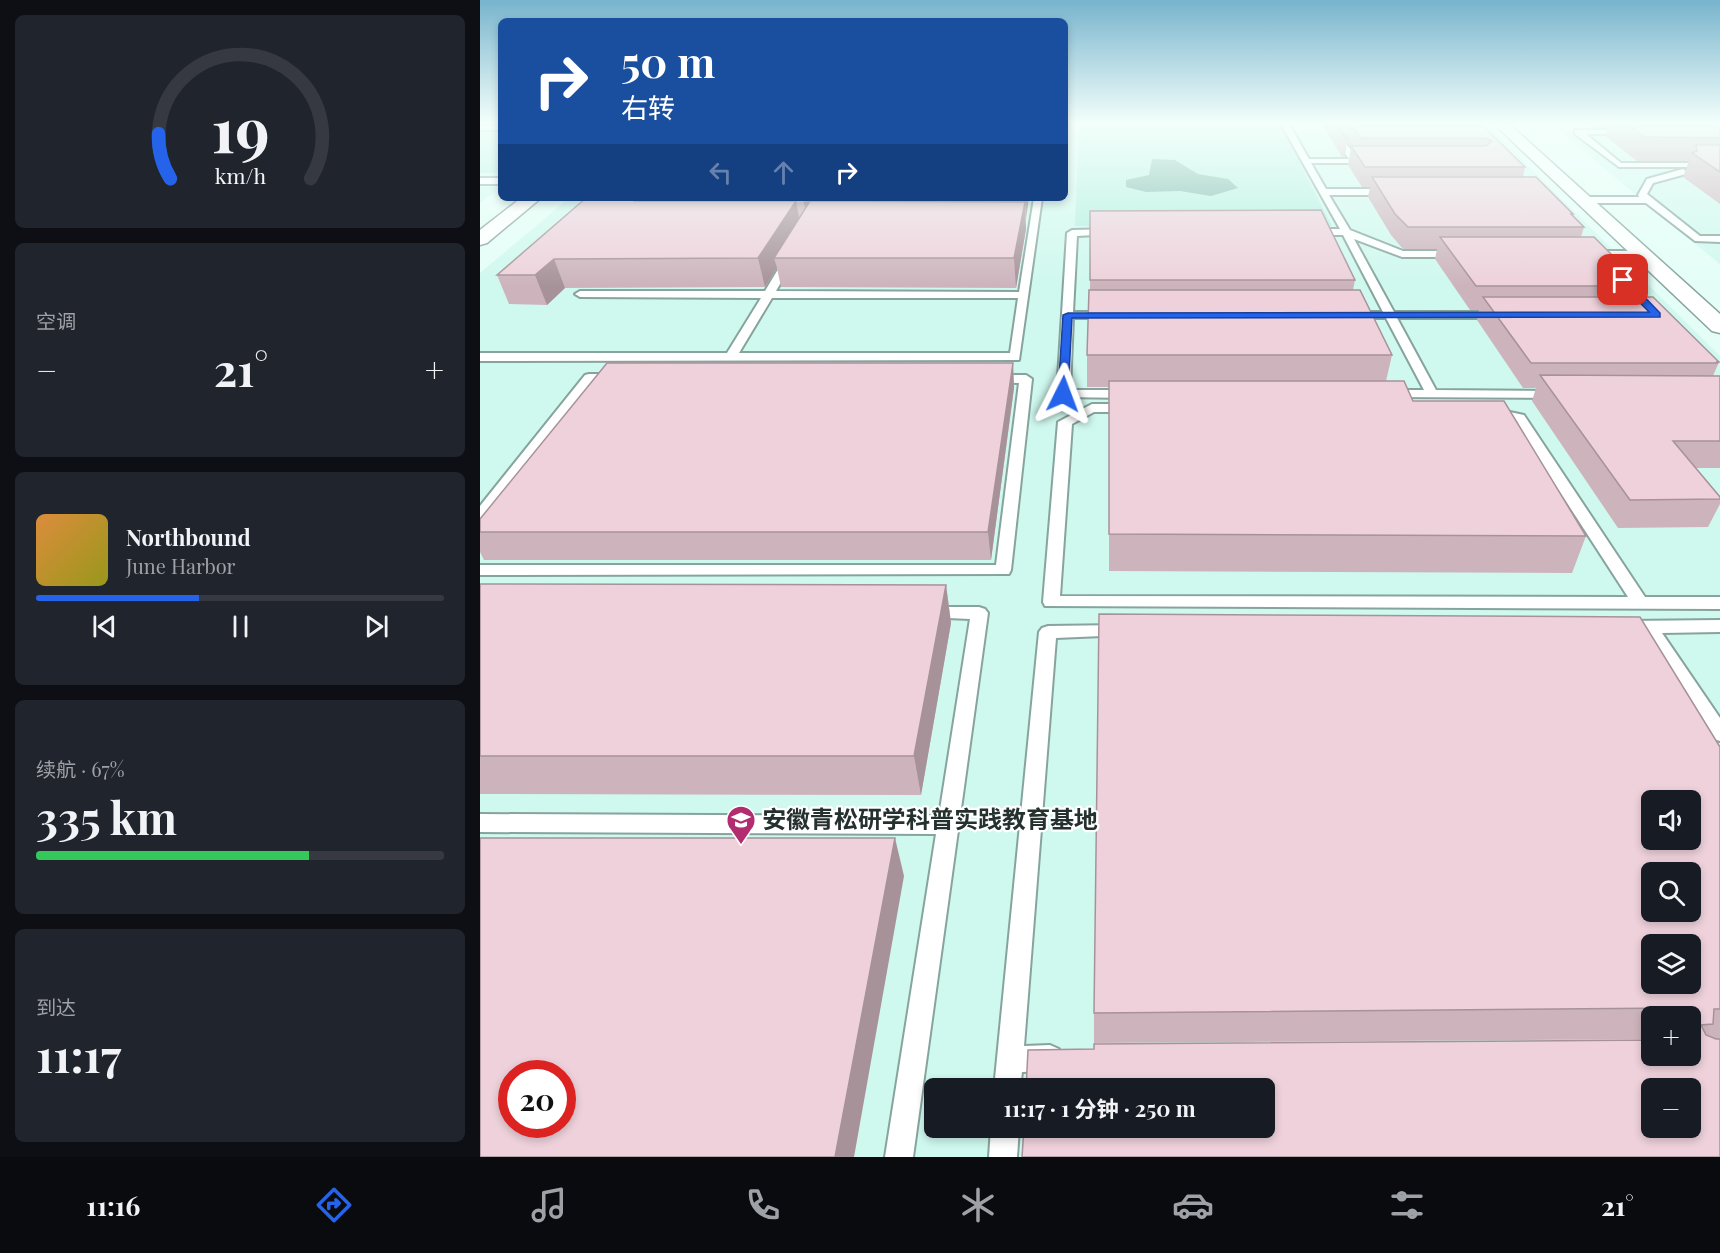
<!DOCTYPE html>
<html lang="zh">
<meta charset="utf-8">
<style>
:root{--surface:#171b24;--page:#20242c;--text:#f1f3f6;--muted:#9ea1a6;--line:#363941;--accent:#2563eb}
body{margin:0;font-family:"Playfair Display","Noto Sans SC",serif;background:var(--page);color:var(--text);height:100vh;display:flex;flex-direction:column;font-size:22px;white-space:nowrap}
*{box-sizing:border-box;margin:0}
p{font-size:20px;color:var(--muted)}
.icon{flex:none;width:33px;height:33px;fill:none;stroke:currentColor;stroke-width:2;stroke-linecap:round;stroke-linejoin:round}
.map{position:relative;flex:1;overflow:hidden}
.side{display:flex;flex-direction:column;gap:15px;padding:15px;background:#0d0f14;width:480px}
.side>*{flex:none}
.guide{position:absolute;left:18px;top:18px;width:570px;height:183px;border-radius:9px;box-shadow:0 3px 9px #0003;background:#1a4fa0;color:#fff;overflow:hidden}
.controls{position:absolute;left:1161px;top:790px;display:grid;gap:12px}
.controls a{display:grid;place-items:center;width:60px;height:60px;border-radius:9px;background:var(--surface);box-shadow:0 3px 9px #0003;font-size:30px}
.speed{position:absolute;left:18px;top:1060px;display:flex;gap:12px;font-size:30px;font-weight:700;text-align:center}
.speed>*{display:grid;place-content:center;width:78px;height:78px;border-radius:50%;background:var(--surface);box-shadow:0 3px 9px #0003;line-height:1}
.speed .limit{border:9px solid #d22;background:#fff;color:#111}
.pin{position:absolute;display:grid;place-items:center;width:51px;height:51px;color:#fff;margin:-26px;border-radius:12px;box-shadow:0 3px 9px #0006}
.me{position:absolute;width:66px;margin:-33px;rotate:3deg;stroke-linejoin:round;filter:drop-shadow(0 0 4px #0008)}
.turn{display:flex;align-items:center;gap:21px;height:126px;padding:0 24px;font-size:27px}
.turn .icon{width:78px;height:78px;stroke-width:2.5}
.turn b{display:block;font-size:42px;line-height:51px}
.lanes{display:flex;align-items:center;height:57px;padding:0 24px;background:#0003;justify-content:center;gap:30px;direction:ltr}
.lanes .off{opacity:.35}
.big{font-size:45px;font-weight:700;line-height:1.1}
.side .tile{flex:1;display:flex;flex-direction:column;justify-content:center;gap:9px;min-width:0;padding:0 21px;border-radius:9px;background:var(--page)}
.side .dial{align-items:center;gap:0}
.dial svg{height:156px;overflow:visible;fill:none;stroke:var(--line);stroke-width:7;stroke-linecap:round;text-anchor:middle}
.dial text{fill:var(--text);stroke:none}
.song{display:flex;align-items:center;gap:18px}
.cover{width:72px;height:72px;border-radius:9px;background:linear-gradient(135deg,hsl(30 70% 55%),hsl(60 70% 35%))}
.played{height:6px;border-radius:3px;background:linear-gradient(90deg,var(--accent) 40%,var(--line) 40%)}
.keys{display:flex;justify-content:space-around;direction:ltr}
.heat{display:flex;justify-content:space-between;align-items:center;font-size:33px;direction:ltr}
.charge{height:9px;border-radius:4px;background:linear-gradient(90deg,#34c759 67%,var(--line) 0)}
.trip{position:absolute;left:444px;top:1078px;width:351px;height:60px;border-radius:9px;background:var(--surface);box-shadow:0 3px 9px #0003;font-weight:700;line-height:60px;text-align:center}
.menu{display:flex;height:96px;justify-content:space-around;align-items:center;background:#090b0e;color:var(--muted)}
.menu .icon{width:42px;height:42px}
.menu .on{color:var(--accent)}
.menu b{font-size:27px;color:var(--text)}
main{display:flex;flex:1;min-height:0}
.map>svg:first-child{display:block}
.built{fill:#cff8ee;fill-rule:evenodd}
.green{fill:#b2efe0}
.water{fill:#71b3a5}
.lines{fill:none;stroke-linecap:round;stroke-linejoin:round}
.service-casing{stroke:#86a49d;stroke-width:4}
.tertiary-casing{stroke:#86a49d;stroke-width:3}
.service{fill:#fff;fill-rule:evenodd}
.tertiary{fill:#fff;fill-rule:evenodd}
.wall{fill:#cdb4bc;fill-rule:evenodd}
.shaded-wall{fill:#a79299}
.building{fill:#eed1db;stroke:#a79299;stroke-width:1.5;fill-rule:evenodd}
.route{fill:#2563eb;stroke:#184099;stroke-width:1.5}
.labels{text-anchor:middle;stroke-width:4.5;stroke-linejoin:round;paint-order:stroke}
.near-poi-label{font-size:24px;font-weight:bold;fill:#25312e;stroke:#fff;text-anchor:start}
</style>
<main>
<section class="side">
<div class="tile dial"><svg viewBox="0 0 100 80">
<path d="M14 69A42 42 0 1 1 86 69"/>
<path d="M14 69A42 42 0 0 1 8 46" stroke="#2563eb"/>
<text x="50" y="56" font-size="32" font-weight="700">19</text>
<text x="50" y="72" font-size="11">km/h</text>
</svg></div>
<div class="tile"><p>空调</p>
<div class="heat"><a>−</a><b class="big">21°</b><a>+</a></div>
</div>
<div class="tile">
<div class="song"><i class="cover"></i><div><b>Northbound</b><p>June Harbor</p></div></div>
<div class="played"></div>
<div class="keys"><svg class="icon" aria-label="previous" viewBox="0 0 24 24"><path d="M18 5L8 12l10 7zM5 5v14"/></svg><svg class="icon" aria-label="pause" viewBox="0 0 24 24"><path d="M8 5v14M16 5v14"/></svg><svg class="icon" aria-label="next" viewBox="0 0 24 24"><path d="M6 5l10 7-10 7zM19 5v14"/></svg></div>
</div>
<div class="tile"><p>续航 · 67%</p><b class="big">335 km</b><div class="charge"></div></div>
<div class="tile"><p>到达</p><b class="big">11:17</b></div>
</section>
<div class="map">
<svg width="1240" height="1157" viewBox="0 0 1240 1157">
<rect width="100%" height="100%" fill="#e4fef7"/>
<g class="built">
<polygon points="0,124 21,124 21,187 0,203"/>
<path d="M585,124H1006L1240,356V1157H0V273L89,198H585ZM1172,801H1210V840H1172ZM1172,873H1210V912H1172ZM1172,945H1210V984H1172ZM1172,1017H1210V1056H1172ZM32,1074H82V1125H32ZM454,1089H784V1128H454ZM1172,1089H1210V1128H1172Z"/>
<polygon points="1072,124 1240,124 1240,264 1125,169"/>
</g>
<g class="green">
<polygon points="599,124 800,124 852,226 595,226"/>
<rect x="0" y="132" width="21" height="41"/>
</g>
<polygon class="water" points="672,159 695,160 718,174 748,179 758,188 731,196 700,191 666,192 646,187 646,180 669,175"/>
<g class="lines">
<g class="service-casing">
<g id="service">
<polygon points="801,124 809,124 829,159 869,159 851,133 855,131 863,133 860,135 879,161 875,163 831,163 846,189 912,189 916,192 912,195 849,195 870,230 923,251 978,251 983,254 978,257 922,257 874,239 914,312 1019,312 1025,315 1019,318 917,318 956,390 1074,391 1080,395 1079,398 905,397 904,394 905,391 910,390 944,390 906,318 870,318 864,315 870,312 903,312 863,235 831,235 826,232 831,229 860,229"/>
<rect x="0" y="126" width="21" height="4"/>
<polygon points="1098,130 1150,130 1150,134 1106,134 1141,163 1240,163 1240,167 1139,167 1095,134 1095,130"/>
<polygon points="1203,169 1207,172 1206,174 1173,183 1167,194 1220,236 1240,236 1240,242 1215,241 1166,203 1104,203 1100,200 1104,197 1159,197 1158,195 1167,179"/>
<rect x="0" y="178" width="21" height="6"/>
<path d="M554,198H562L539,360L0,361V353H247L281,298L100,297L95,294L100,291H285L306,256L310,255L315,258L296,291L539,292ZM292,298H538L530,353H259Z"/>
<polygon points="631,229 634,230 634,234 597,236 593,312 629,312 635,315 629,318 593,318 590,390 650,390 656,394 650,398 578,397 577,394 587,233 592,230"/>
<polygon points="1109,251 1163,251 1168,254 1163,257 1105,256 1104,254"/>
<polygon points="109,374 136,374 142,378 136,382 113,382 5,519 0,521 0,506 105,375"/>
<polygon points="513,375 546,375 552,379 531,570 529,574 0,575 0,565 516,565 539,383 509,382 507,379"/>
<polygon points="612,404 650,404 657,408 650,412 614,412 592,424 580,596 1148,597 1034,421 1006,415 1004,412 1006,409 1011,408 1044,415 1165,597 1240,597 1240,609 565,606 563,602 578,422"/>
<polygon points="450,607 499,607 505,609 508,613 433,1157 405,1157 456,834 0,832 0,814 459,816 490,619 444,617 441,613 444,609"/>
<polygon points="1240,620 1240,632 1182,633 1240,718 1240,741 1233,739 1164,633 1139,631 1136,627 1139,623 1145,621"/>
<polygon points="640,625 646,627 649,631 646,635 576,638 544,1046 570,1045 579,1049 583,1058 579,1067 570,1071 542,1072 540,1089 514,1089 559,632 562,628 568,626"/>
<polygon points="511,1128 539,1128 537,1157 509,1157"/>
</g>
</g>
<g class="tertiary-casing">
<g id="tertiary">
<polygon points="1014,124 1029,124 1240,314 1240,333 1232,331"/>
<polygon points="41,198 61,198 7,243 0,245 0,230"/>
</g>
</g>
<use href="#service" class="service"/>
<use href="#tertiary" class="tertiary"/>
</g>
<g class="wall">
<path d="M842,124H1001L1045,167L1043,177L1093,214V216L1104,227L1101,237L1163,286L1159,297L1239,362L1233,376H1240V468H1215L1240,497V504L1228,527L1138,528L1052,401L1056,388H1043L997,320L999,310H990L955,259L957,249H923L911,235L888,197L890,187H882L868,165L871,146L867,141L865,157H862ZM861,129H866L865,134Z"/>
<polygon points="1109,124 1240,124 1240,204 1203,177 1209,161 1157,161 1125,136 1128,128 1114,128"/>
<polygon points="106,198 549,198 545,219 546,229 536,288 301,287 297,268 285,287 85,288 67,305 29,304 17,275"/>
<polygon points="610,211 875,280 873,290 912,355 906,381 933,401 1106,536 1092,573 629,571 629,387 607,387 607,355 610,290"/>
<polygon points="533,363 534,388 511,560 4,560 0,552 0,519"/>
<polygon points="0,584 466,585 471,623 441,795 0,794"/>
<polygon points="1240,747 1240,1157 1210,1056 1210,1017 1172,1017 1172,1039 614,1043 614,1013"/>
</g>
<g class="shaded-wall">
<polygon points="323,198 337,198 338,202 327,218"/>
<polygon points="545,198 549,198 546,219"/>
<polygon points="316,201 321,228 294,258 297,268 285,287 278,258"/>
<polygon points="545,202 546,229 536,288 534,258"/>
<polygon points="74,259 85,288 67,305 55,275"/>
<polygon points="533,363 534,388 511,560 508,532"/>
<polygon points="466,585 471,623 441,795 434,756"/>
<polygon points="415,838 424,876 374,1157 355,1157"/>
</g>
<g class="building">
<polygon points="856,124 857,124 868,138 865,138"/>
<polygon points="870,124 1001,124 1045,167 885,167 871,146 1006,146 1012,141 1005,138 881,138"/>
<polygon points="1146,124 1240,124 1240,138 1165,137"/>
<polygon points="1216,145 1240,145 1240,172 1212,153 1217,151"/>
<polygon points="892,177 1056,177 1093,214 1091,214 1104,227 928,227 915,214"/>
<polygon points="106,198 151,198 154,201 316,201 278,258 74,259 55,275 17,275"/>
<polygon points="330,201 545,202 534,258 294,258"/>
<polygon points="841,210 875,280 610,280 610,211"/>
<polygon points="960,237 1114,237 1163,286 996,286"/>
<polygon points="609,290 880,290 912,355 607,355"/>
<polygon points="1003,297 1173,297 1239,362 1236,362 1238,363 1051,363"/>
<polygon points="127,363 533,363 508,532 0,532 0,519"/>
<polygon points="1060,375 1240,376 1240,441 1193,441 1240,497 1240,499 1150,500"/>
<polygon points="629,381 924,381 933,401 1024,401 1106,536 629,534"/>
<polygon points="0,584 466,585 434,756 0,756"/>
<path d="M619,614L1160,617L1240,747V1009H1234L1233,1024L1221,1025L1226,1035L1236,1039H1240V1157H542L544,1128H784V1089H546L548,1050L614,1049V1044L1172,1040V1056H1210V1017H1198V1011L1196,1008L614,1013ZM1172,801H1210V840H1172ZM1172,873H1210V912H1172ZM1172,945H1210V984H1172ZM1172,1089H1210V1128H1172Z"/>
<path d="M0,838H415L355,1157H0ZM32,1074H82V1125H32Z"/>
</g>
<linearGradient id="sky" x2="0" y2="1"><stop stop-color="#78b4cd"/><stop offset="0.43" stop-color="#f3fffb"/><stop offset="1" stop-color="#f3fffb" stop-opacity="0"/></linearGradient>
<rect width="1240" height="286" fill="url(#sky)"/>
<polygon class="route" points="1140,278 1146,278 1180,313 1180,317 592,318 588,394 583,398 578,394 583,315 588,313 1169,312 1140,282"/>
<defs>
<g id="school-pin" transform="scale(1.5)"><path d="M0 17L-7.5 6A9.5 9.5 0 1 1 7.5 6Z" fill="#b22c70" stroke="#fff"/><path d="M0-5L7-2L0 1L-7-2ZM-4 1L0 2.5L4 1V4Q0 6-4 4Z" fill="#fff"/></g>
</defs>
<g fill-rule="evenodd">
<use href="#school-pin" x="261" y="820"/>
</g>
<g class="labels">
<g class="near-poi-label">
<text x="282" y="828">安徽青松研学科普实践教育基地</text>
</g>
</g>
</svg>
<div class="controls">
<a><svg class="icon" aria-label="sound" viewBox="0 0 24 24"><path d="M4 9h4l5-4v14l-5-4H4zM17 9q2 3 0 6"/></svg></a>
<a><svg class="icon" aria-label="search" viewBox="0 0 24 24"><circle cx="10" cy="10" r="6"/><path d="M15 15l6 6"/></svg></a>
<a><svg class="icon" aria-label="layers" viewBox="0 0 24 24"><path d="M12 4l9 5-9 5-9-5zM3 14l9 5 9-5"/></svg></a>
<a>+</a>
<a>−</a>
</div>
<div class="speed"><div class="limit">20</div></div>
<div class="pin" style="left:1143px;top:280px;background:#d93025"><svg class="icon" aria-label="arrive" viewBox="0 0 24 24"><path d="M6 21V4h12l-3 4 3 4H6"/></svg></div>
<svg class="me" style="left:583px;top:394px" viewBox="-20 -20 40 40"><path d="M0-17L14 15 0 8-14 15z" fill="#2563eb" stroke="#fff" stroke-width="4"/></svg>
<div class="trip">11:17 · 1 分钟 · 250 m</div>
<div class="guide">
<div class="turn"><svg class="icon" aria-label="right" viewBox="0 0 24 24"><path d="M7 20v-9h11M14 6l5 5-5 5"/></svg><div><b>50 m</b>右转</div></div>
<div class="lanes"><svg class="icon off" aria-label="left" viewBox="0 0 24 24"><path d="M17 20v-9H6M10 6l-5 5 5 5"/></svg><svg class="icon off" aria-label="ahead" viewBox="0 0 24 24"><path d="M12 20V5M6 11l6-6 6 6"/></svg><svg class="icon" aria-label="right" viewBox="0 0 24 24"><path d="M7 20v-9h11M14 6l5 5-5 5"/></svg></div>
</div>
</div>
</main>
<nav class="menu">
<b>11:16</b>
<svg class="icon on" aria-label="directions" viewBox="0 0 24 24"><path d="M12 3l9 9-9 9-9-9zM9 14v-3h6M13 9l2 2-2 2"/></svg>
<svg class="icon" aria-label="music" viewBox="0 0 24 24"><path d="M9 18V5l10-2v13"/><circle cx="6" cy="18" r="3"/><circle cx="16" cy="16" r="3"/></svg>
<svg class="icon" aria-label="phone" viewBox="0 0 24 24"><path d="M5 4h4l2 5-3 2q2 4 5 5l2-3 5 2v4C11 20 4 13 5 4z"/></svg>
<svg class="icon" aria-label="climate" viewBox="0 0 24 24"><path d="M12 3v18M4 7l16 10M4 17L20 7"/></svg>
<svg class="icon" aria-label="car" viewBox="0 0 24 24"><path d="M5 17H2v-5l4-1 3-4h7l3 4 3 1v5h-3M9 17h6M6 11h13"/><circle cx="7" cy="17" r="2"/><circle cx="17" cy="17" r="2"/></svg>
<svg class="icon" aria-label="filters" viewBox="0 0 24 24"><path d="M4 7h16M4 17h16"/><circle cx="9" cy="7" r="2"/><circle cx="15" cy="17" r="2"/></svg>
<b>21°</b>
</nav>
